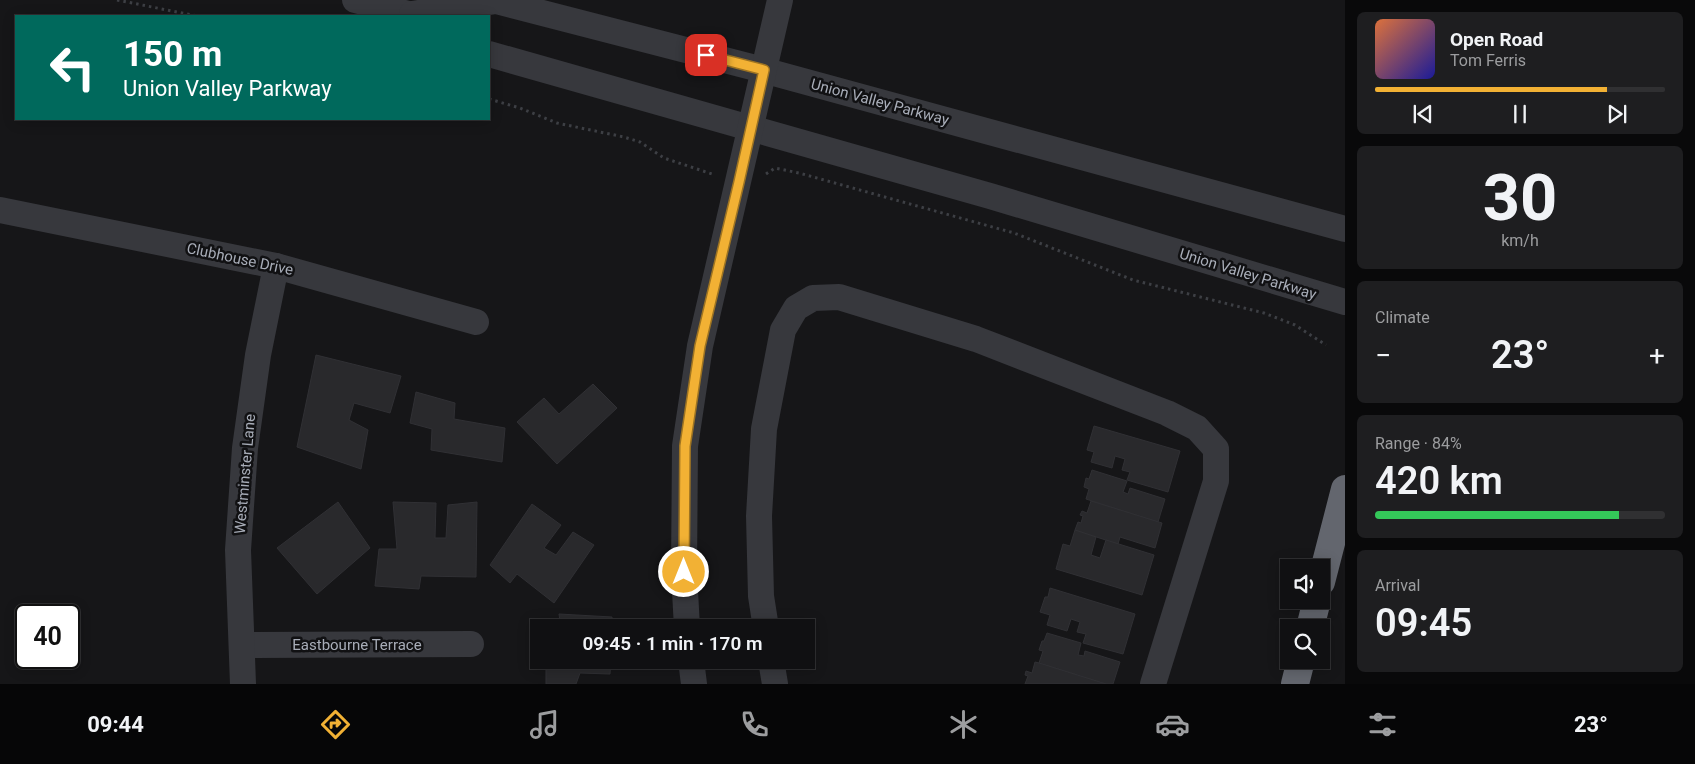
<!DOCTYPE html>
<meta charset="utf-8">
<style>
:root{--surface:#101012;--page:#1e1e20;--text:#f1f3f6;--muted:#9c9d9f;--line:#303032;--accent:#f2b134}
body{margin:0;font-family:Roboto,sans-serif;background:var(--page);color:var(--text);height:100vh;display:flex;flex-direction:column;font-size:19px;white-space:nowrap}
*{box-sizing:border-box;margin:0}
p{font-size:16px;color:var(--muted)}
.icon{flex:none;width:28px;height:28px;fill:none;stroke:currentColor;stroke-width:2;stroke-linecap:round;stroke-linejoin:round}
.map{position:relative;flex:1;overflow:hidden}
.details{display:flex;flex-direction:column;gap:12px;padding:12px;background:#09090a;width:350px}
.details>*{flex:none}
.banner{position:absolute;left:15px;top:15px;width:475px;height:105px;border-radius:0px;box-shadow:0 2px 12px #0003,0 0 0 1px var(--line);background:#00695c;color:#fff;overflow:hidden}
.tools{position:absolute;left:1280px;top:559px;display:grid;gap:10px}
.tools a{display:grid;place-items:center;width:50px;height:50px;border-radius:0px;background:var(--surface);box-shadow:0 2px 12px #0003,0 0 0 1px var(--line);font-size:25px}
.speed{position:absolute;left:15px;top:604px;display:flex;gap:10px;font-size:25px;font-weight:700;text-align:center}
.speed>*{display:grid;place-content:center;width:65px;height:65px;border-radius:50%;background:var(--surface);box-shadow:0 2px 12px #0003,0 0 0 1px var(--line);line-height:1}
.speed .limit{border:2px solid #111;border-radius:8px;background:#fff;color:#111}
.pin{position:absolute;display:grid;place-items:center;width:42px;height:42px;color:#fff;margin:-21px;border-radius:10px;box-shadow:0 2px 8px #0006}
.me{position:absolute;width:55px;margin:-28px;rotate:0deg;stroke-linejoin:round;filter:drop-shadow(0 0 4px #0008)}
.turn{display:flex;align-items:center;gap:18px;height:105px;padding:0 25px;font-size:22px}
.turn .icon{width:65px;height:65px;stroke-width:2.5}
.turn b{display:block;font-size:35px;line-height:42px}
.big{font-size:38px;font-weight:600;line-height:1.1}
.details .card{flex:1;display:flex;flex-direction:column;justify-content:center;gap:8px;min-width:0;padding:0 18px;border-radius:8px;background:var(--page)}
.details .dial{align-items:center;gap:0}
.dial b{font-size:65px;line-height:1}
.song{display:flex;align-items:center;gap:15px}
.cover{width:60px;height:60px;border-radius:8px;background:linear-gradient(135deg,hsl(20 70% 55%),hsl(240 70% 35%))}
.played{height:5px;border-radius:2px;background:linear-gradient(90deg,var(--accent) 80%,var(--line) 80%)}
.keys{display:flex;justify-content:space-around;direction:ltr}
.heat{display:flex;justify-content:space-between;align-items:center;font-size:28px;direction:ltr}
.charge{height:8px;border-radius:4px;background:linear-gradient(90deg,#34c759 84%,var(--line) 0)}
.trip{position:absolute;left:530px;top:619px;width:285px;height:50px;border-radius:0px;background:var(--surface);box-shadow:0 2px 12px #0003,0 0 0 1px var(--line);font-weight:600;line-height:50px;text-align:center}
.tabs{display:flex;height:80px;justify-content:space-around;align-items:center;background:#060607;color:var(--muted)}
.tabs .icon{width:35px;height:35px}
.tabs .selected{color:var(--accent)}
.tabs b{font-size:22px;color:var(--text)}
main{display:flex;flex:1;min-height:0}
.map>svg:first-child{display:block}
.building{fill:#29292c;stroke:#303034}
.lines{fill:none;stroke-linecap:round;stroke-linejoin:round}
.path{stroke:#3d3f44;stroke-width:3;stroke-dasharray:2.5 4;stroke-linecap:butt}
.minor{stroke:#37383d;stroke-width:26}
.highway{stroke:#63666e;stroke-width:28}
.route-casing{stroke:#9d7322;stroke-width:12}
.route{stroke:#f2b134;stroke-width:9}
.labels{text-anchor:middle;stroke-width:5;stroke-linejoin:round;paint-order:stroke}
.street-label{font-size:15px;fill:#a8adb8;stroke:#111113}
</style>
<main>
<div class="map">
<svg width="1345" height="684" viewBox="0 0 1345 684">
<rect width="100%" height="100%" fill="#161618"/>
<g class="building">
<polygon points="316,355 401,376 390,413 354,403 349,420 368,430 361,469 297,447"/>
<polygon points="593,384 617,408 557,464 517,422 544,398 559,414"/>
<polygon points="416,392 455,403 454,419 505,428 502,462 431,450 432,429 410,423"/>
<polygon points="1094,426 1180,451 1168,492 1127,480 1130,472 1122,470 1125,459 1115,456 1112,468 1091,462 1094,452 1087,450"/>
<polygon points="1092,470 1127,481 1123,492 1128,494 1130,488 1165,499 1158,522 1086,499 1089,489 1084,487 1086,478 1089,479"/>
<polygon points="1091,501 1162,523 1155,548 1120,537 1118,544 1075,530 1078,522 1081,523 1083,516 1080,515 1082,511 1087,513"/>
<polygon points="338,502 370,548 317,594 277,548"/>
<polygon points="393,502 436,503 435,538 446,538 448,505 477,502 476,577 421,576 419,589 375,586 379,549 397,549"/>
<polygon points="532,504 561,525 544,548 556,555 573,532 594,545 554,603 517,574 510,583 490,565"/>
<polygon points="1075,530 1096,537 1091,555 1100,558 1106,540 1154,555 1142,595 1056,569 1063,544 1070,546"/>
<polygon points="1050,588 1135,614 1123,654 1083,643 1086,634 1077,632 1080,622 1071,619 1067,631 1047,625 1050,615 1040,612 1045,597 1048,597"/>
<polygon points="559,614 612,617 612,628 561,628"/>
<polygon points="1047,633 1081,643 1078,655 1084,656 1085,651 1120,662 1113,684 1106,684 1039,663 1043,651 1039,650 1042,641 1044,641"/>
<polygon points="546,660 611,660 610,674 580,673 576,684 546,684"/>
<polygon points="1035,662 1039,663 1106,684 1025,684 1028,676 1025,675 1026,671 1032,673"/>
</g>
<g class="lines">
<g class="path">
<polyline points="117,0 197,16"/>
<polyline points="489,99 520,108 557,123 624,137 640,142 664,158 715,175"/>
<polyline points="766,174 775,168 799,173 1014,233 1133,280 1264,313 1295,325 1326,345"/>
</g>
<g class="minor">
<polyline points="355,0 416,16"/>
<polyline points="412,14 496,1 763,70 1345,229"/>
<polyline points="489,54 990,196 1345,302"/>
<polyline points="0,210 276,266 476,322"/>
<polyline points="687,628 684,572 685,446 700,346 780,0"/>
<polyline points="766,628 761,596 759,516 764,429 783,330 796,308 813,298 839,297 976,339 1167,413 1197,428 1216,449 1216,481 1153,684"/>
<polyline points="243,645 471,644"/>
<polyline points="691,660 694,684"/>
<polyline points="771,660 775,684"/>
<polyline points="243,684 238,550 245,448 258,355 276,266"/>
</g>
<g class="highway">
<polyline points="1321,582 1345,489"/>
<polyline points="1310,628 1317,600"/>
<polyline points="1295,684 1301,660"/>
</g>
</g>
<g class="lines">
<g class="route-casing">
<polyline id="route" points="684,572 685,446 700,346 739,182 764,70 706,55"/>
</g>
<use href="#route" class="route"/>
</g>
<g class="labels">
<g class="street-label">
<text transform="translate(880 102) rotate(15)" y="5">Union Valley Parkway</text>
<text transform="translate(240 259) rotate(12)" y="5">Clubhouse Drive</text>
<text transform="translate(1248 274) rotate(17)" y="5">Union Valley Parkway</text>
<text transform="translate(245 474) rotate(-85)" y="5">Westminster Lane</text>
<text x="357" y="650">Eastbourne Terrace</text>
</g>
</g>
</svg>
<div class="tools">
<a><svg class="icon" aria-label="sound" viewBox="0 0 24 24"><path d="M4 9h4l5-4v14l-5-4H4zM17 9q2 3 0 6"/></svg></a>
<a><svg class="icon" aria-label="search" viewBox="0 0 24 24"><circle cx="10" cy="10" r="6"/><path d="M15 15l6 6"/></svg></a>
</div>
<div class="speed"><div class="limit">40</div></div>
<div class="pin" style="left:706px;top:55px;background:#d93025"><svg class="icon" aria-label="arrive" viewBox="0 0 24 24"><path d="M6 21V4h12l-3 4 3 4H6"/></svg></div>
<svg class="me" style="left:684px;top:572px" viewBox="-20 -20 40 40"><circle r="17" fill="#f2b134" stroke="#fff" stroke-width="3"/><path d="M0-11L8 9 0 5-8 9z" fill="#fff"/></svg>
<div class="trip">09:45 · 1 min · 170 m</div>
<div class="banner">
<div class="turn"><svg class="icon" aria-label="left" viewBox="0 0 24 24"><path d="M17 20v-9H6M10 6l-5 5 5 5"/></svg><div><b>150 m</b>Union Valley Parkway</div></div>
</div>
</div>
<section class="details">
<div class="card">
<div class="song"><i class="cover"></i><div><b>Open Road</b><p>Tom Ferris</p></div></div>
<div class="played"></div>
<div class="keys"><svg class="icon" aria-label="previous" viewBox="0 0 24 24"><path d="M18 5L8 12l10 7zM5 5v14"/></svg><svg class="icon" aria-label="pause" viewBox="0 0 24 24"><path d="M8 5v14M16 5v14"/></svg><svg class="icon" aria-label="next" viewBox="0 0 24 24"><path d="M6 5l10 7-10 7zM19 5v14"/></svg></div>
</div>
<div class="card dial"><b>30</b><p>km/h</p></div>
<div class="card"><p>Climate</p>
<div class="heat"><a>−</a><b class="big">23°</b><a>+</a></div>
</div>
<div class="card"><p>Range · 84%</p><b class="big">420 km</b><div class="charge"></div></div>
<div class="card"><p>Arrival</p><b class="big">09:45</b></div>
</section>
</main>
<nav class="tabs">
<b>09:44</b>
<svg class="icon selected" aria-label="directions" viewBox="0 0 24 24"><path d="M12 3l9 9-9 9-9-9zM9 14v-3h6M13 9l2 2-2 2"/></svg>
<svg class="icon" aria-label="music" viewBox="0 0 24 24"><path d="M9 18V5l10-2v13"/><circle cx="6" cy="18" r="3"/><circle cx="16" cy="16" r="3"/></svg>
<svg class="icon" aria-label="phone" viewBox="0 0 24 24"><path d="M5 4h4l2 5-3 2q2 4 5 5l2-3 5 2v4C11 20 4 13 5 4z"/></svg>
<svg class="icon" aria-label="climate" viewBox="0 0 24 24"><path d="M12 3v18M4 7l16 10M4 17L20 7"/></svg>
<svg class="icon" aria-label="car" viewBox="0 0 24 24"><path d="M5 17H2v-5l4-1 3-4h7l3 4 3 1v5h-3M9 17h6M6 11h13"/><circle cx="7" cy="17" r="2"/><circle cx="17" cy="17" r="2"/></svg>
<svg class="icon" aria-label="filters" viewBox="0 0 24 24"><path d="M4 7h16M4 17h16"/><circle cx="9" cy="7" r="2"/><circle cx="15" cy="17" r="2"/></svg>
<b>23°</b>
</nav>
